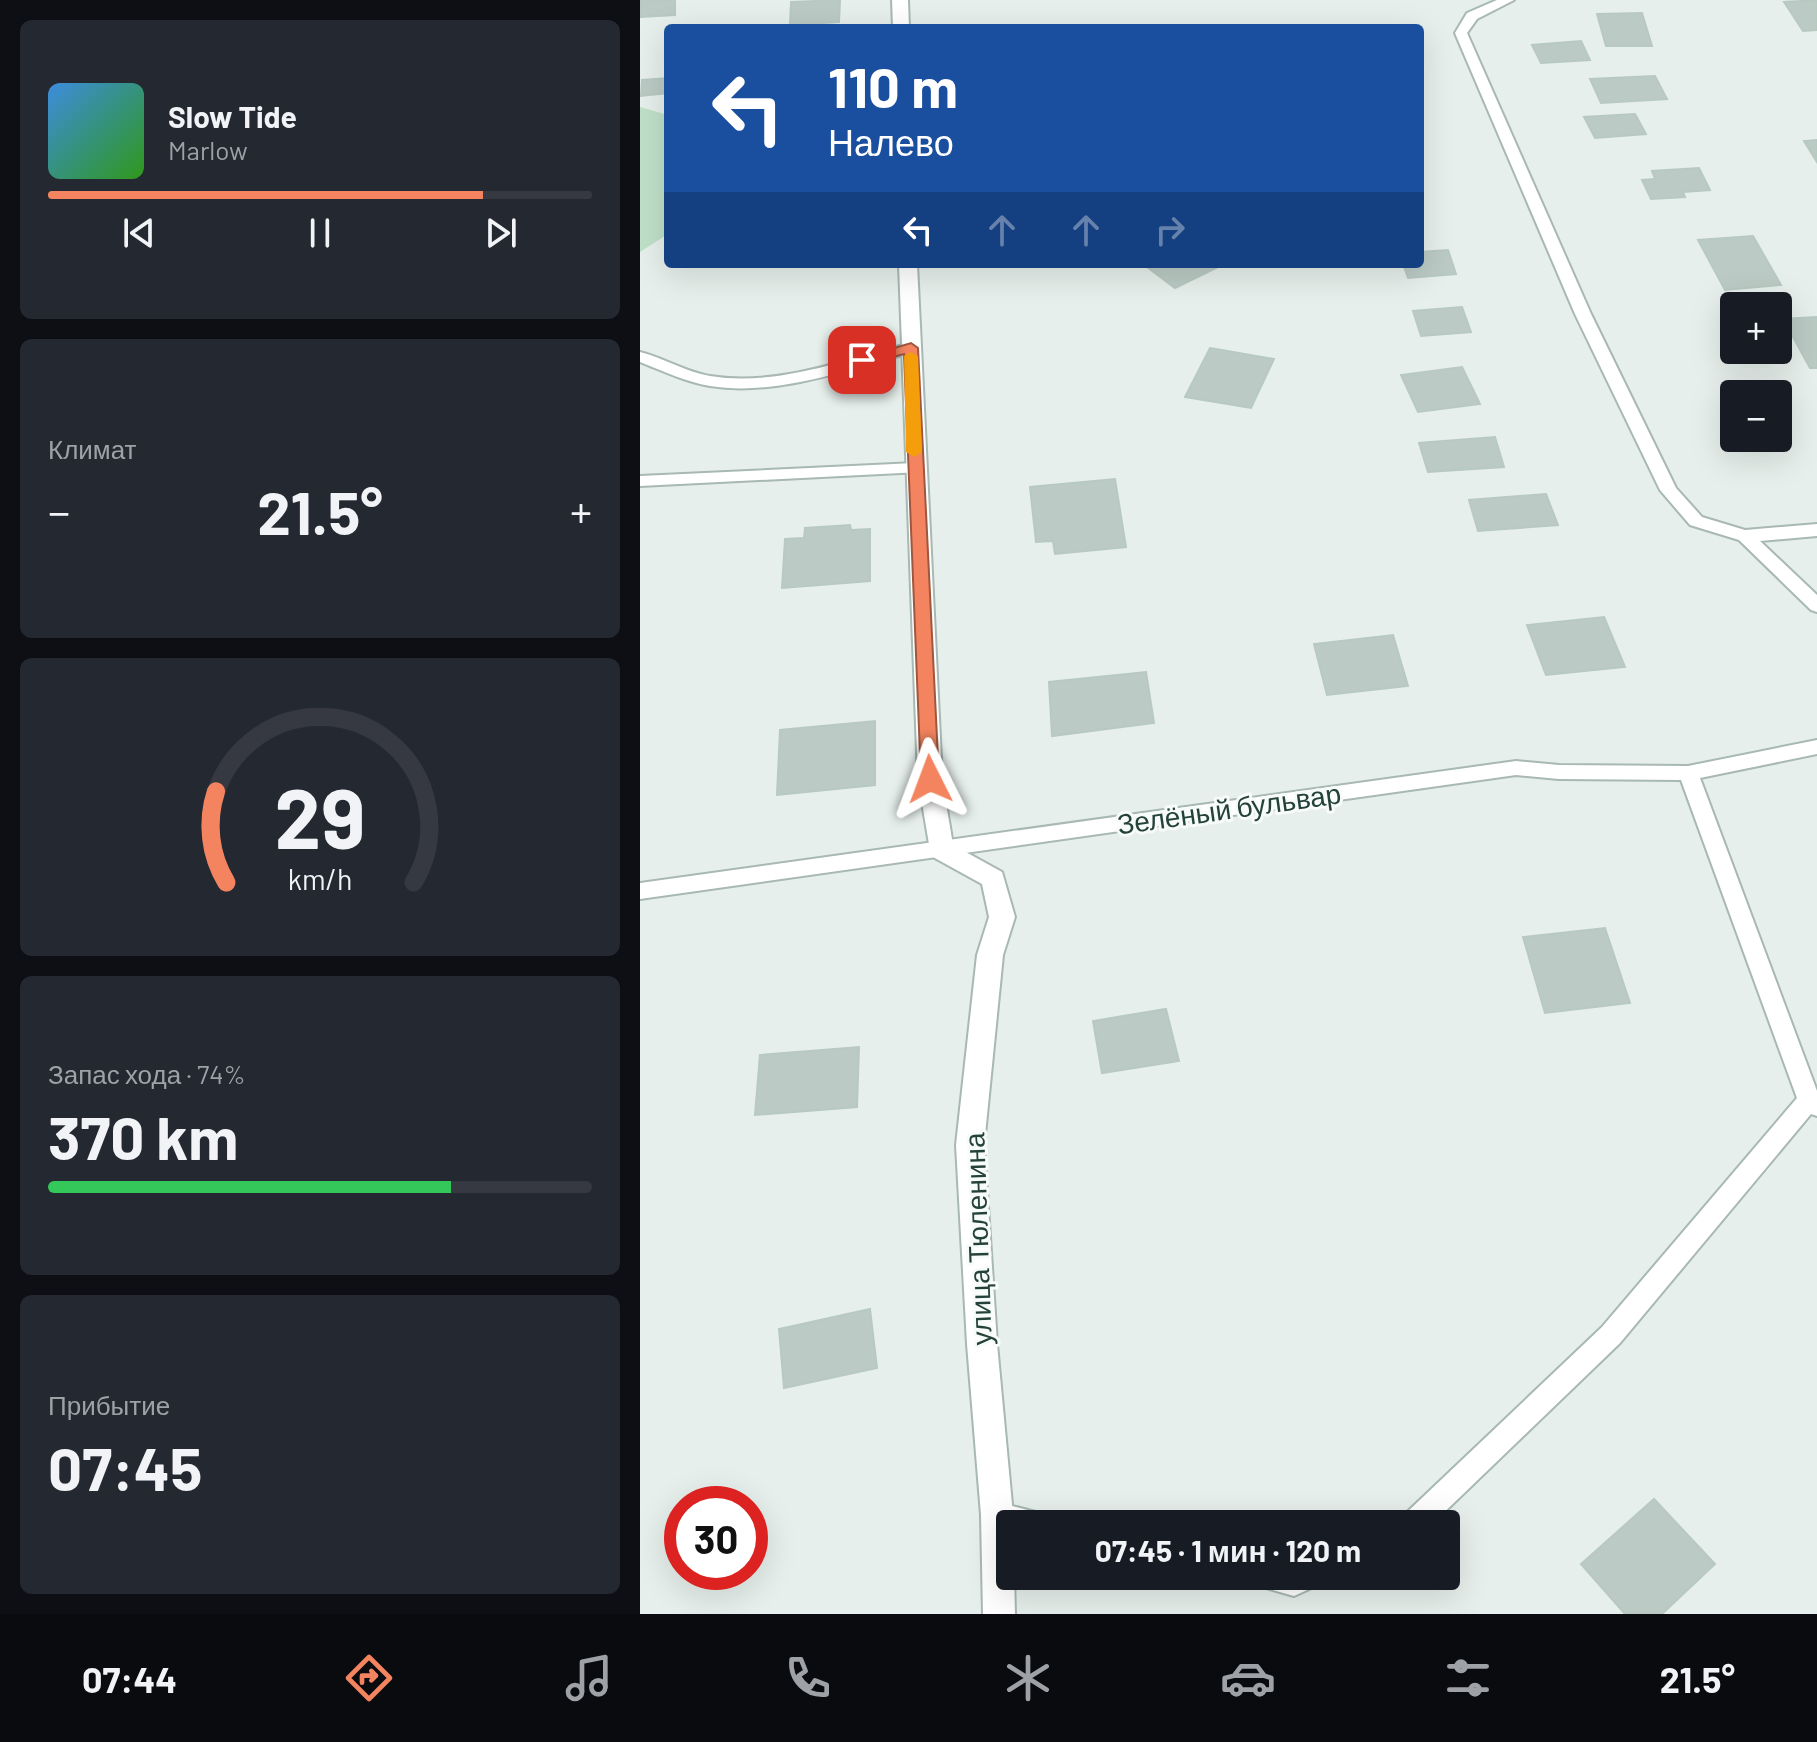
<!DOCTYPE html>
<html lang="ru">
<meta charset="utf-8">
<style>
:root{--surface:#171b24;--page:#242831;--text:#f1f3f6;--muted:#9ea1a6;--line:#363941;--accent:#f4845f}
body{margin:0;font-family:Barlow,sans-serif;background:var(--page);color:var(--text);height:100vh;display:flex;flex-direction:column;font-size:30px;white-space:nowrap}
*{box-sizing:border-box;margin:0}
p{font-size:26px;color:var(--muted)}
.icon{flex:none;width:44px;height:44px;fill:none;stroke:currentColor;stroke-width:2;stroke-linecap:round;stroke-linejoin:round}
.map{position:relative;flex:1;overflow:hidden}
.sheet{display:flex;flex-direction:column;gap:20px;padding:20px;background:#0d0f14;width:640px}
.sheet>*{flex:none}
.top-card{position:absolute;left:24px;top:24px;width:760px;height:244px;border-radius:8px;box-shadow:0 8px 32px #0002;background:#1a4fa0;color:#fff;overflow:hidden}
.fabs{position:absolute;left:1080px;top:292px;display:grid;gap:16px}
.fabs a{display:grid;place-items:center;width:72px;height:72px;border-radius:8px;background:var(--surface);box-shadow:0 8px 32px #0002;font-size:40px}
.speed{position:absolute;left:24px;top:1486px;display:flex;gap:16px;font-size:40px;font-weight:700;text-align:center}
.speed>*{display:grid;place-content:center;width:104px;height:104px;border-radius:50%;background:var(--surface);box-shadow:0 8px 32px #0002;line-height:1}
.speed .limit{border:12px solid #d22;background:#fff;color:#111}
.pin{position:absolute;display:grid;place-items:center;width:68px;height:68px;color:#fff;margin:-34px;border-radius:16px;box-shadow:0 4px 12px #0006}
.me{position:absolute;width:88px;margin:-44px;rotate:357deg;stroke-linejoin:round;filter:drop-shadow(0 0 6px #0008)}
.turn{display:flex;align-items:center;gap:28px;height:168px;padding:0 32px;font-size:36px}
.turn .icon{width:104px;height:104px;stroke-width:2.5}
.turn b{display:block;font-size:56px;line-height:68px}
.lanes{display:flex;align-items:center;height:76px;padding:0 32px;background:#0003;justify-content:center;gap:40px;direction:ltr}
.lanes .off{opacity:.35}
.big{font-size:60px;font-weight:700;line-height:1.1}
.sheet .widget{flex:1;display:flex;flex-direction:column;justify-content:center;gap:12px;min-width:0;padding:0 28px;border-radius:12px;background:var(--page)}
.sheet .dial{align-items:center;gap:0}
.dial svg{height:208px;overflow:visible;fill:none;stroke:var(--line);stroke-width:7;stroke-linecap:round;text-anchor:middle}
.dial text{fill:var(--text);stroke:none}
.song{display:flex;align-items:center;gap:24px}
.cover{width:96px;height:96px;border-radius:12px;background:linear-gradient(135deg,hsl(210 70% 55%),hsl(110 70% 35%))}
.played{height:8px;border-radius:4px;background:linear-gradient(90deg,var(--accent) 80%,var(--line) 80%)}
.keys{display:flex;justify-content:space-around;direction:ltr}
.heat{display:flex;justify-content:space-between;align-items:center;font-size:44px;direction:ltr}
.charge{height:12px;border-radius:6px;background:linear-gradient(90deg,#34c759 74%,var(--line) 0)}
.trip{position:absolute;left:356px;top:1510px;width:464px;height:80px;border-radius:8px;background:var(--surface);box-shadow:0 8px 32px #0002;font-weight:700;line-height:80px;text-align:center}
.dock{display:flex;height:128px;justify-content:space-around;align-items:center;background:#090b0e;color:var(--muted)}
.dock .icon{width:56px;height:56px}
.dock .selected{color:var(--accent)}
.dock b{font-size:36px;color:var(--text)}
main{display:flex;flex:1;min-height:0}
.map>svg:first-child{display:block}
.green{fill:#bfe0c8}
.building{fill:#bbcac4;stroke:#b8c9c2;stroke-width:2}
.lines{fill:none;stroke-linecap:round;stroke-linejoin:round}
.lane-casing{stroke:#a8b8b2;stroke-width:4}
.street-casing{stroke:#a8b8b2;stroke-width:4}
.lane{fill:#fff;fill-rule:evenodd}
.street{fill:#fff;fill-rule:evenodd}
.route{fill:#f4845f;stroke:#9f563e;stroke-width:2}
.slow{fill:#f59e0b}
.labels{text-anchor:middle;stroke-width:6;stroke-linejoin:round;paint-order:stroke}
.street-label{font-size:28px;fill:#24423a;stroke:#f7fbf9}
</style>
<main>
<section class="sheet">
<div class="widget">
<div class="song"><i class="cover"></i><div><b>Slow Tide</b><p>Marlow</p></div></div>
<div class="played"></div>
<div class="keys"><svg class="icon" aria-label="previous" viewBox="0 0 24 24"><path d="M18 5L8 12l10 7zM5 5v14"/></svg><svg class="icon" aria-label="pause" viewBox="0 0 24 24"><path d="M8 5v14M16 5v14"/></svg><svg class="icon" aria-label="next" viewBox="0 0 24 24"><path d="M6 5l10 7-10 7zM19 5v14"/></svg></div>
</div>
<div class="widget"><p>Климат</p>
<div class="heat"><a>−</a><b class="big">21.5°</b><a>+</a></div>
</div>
<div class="widget dial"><svg viewBox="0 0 100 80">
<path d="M14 69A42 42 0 1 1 86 69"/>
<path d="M14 69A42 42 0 0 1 10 34" stroke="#f4845f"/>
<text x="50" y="56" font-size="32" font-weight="700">29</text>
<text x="50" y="72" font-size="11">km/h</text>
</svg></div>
<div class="widget"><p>Запас хода · 74%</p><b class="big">370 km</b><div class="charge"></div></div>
<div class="widget"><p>Прибытие</p><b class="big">07:45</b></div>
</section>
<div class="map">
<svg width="1177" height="1614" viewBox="0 0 1177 1614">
<rect width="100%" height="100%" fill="#e6efeb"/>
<polygon class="green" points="0,107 28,115 28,234 0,252"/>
<g class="building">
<polygon points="0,0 35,0 35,15 0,17"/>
<polygon points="200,0 199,22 150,25 151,2"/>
<polygon points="1177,0 1177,30 1163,31 1144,2"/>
<polygon points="1002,13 1012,46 966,46 957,14"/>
<polygon points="941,41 950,60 901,63 892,45"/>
<polygon points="1015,76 1027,99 961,103 950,79"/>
<polygon points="28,78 28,93 1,96 2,80"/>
<polygon points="995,114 1006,134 955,138 944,117"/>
<polygon points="1177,140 1177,162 1164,141"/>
<polygon points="1059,168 1070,190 1043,192 1045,197 1011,199 1002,180 1015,179 1012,171"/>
<polygon points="1113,236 1141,285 1085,290 1058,240"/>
<polygon points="808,250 816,274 768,278 763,264 780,264 780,252"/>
<polygon points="503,264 584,264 535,288"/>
<polygon points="822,307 831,332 781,336 773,311"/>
<polygon points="1177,317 1177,368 1170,368 1143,319"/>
<polygon points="570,348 634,359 611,408 545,397"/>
<polygon points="822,367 840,404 778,412 761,375"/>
<polygon points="855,437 864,467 788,472 779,443"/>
<polygon points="475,479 486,547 415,554 413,541 396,542 390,487"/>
<polygon points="906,494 918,525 838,531 829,500"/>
<polygon points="210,525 211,530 230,529 230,581 142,588 145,539 164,538 165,528"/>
<polygon points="964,617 985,667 906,675 887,625"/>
<polygon points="753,635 768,686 687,695 674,644"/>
<polygon points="506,672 514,723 412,736 409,682"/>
<polygon points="235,721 235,785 137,795 140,730"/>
<polygon points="965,928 990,1003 905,1013 883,937"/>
<polygon points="526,1009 539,1061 462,1073 453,1021"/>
<polygon points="219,1047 217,1107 115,1115 120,1055"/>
<polygon points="230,1309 237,1368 144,1388 139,1329"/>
<polygon points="1014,1499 1075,1564 1022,1614 985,1614 941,1564"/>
</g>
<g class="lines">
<g class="lane-casing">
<g id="lane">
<polygon points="857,0 874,0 837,19 827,33 951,314 1036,488 1062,517 1105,530 1177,524 1177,536 1120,541 1177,595 1177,612 1171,610 1099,540 1050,525 1020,490 935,314 815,33 827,13"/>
<path d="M271,343L277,345V351C212,368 137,397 70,386C46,382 23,371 0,362V352C24,358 46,372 70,376C136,387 208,359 271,343Z"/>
<polygon points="275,463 283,468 281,472 0,486 0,476"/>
<polygon points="1177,740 1177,754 1060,778 1177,1091 1177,1116 1171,1114 980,1343 792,1524 760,1524 764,1515 962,1327 1157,1098 1041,780 919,779 876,775 0,899 0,883 876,761 919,765 1048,766"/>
<polygon points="357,1502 407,1515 411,1524 370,1524 370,1531 348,1524 344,1515 348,1506"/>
<polygon points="616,1576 679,1576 676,1586 654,1596 619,1586"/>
</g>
</g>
<g class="street-casing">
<g id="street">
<polygon points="252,0 268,0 269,28 253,28"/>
<polygon points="259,264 277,264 302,779 313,845 362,872 375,917 363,955 344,1145 357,1344 373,1515 373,1524 370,1524 370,1576 374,1576 375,1614 343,1614 341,1515 327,1344 316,1145 337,955 349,917 342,884 293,857 290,850 278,779"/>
</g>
</g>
<use href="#lane" class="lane"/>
<use href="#street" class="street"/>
</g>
<polygon class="route" points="271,343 278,348 299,779 290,785 281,779 264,354 222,365 214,360"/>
<polygon class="slow" points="271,352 278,356 282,452 274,457 266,452 264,356"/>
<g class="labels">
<g class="street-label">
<text transform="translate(589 809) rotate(-8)" y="10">Зелёный бульвар</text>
<text transform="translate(338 1239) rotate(-92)" y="10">улица Тюленина</text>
</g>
</g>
</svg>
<div class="fabs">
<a>+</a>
<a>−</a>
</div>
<div class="speed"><div class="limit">30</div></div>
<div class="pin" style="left:222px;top:360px;background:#d93025"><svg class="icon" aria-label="arrive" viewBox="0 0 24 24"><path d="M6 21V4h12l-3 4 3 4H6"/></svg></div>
<svg class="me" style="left:290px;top:779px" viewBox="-20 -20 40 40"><path d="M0-17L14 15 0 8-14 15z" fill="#f4845f" stroke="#fff" stroke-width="4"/></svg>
<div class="trip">07:45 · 1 мин · 120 m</div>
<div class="top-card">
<div class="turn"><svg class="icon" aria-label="left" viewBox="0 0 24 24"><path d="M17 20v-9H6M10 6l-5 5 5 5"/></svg><div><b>110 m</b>Налево</div></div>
<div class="lanes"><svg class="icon" aria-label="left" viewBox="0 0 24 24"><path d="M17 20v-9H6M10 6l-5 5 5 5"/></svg><svg class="icon off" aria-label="ahead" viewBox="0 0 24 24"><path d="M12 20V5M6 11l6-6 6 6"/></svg><svg class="icon off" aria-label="ahead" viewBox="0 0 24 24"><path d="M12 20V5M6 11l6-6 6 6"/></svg><svg class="icon off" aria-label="right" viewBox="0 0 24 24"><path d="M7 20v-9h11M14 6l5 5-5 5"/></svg></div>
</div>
</div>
</main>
<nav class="dock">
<b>07:44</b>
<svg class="icon selected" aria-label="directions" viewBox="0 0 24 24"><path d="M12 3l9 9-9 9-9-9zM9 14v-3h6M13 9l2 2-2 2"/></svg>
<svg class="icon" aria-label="music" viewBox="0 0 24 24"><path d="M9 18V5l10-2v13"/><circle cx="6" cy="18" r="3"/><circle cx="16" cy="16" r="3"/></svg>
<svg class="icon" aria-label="phone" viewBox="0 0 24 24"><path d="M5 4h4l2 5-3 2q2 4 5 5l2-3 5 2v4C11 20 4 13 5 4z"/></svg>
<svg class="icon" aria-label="climate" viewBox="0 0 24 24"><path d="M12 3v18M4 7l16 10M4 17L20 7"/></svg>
<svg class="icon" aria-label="car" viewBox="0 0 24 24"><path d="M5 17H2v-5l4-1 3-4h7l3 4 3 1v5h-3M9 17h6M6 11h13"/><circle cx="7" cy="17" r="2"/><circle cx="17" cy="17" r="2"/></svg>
<svg class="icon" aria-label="filters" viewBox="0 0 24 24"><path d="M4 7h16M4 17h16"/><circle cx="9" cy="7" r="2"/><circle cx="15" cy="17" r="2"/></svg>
<b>21.5°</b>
</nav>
